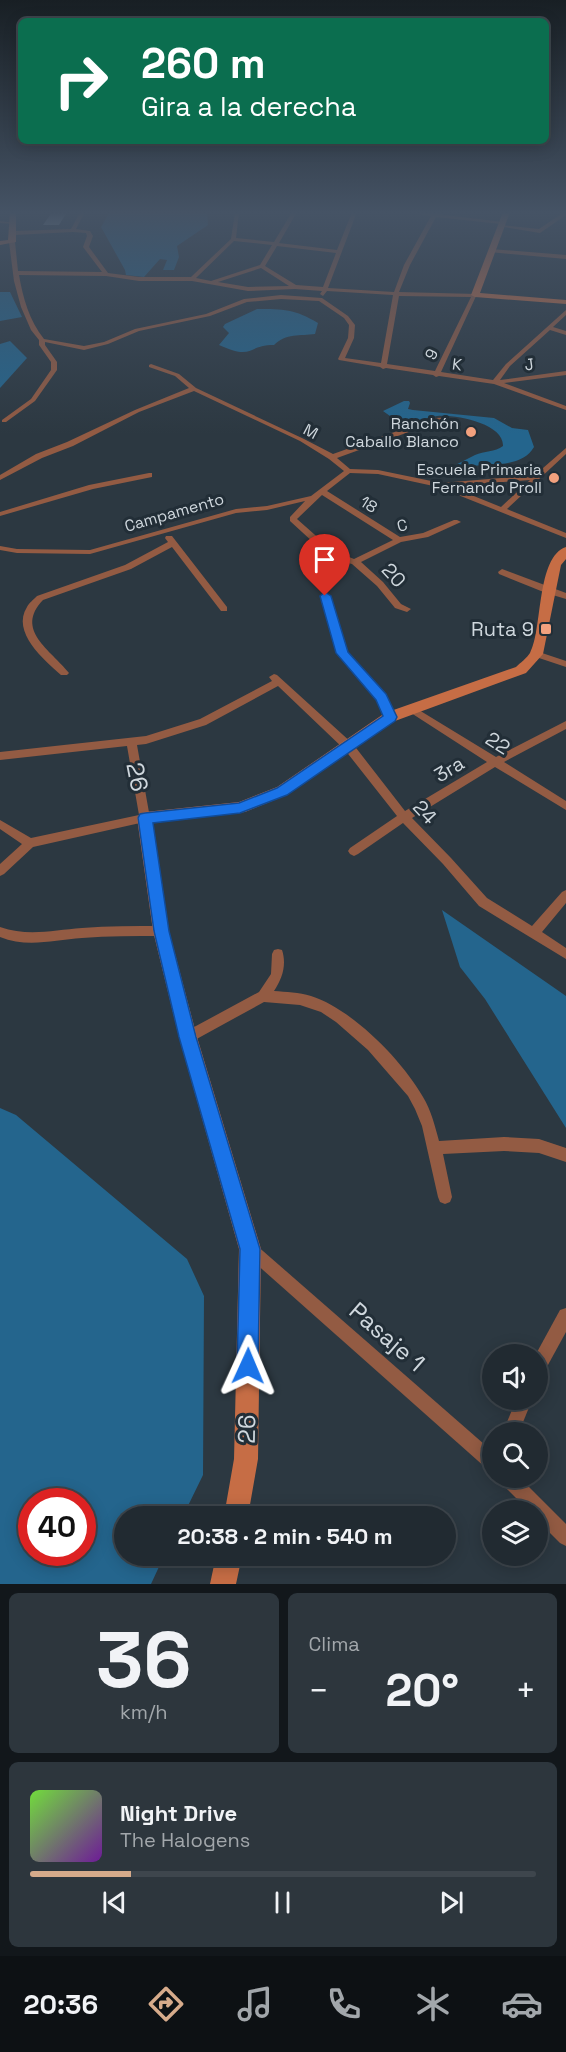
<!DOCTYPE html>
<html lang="es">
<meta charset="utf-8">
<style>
:root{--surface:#212a31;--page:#2d363d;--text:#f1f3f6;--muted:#a2a7ab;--line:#3e464d;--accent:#d6ab8b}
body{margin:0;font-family:"Space Grotesk",sans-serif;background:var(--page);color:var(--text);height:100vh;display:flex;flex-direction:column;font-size:22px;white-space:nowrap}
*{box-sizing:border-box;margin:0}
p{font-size:20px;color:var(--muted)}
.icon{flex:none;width:33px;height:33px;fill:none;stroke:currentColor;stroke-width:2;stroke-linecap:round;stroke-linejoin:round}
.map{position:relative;height:1584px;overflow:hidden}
.drawer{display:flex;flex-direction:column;gap:9px;padding:9px;background:#12171b;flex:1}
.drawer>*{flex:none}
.banner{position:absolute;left:18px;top:18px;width:531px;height:126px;border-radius:9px;box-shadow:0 3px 15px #0003,0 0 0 2px var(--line);background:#0b6e4f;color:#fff;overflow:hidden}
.buttons{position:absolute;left:482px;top:1344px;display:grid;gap:12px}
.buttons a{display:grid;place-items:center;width:66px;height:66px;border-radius:50%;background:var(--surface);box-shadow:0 3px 15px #0003,0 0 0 2px var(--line);font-size:30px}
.speed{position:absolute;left:18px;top:1488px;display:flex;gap:12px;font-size:30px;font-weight:700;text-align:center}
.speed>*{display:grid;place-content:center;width:78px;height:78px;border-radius:50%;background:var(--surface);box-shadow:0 3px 15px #0003,0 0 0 2px var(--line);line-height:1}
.speed .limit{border:9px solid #d22;background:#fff;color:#111}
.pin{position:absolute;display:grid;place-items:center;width:51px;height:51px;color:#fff;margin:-62px -26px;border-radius:50% 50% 50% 0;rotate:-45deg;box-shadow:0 0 6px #0007}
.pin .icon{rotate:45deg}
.me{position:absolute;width:66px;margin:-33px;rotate:1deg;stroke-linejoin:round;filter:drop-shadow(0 0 4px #0008)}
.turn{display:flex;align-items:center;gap:21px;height:126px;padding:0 24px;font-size:27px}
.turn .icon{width:78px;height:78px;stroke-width:2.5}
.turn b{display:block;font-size:42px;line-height:51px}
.big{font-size:45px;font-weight:700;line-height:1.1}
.drawer .tile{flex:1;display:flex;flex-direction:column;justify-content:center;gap:9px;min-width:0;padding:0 21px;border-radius:9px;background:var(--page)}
.drawer .dial{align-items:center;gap:0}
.dial b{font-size:78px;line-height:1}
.song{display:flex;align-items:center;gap:18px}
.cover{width:72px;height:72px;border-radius:9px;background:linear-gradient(135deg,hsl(100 70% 55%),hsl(280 70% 35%))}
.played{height:6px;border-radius:3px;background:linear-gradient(90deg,var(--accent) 20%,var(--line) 20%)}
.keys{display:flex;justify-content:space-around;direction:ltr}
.heat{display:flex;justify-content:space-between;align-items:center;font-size:33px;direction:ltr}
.drawer .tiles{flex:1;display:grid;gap:9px;grid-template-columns:1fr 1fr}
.tile:last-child{grid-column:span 2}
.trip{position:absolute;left:114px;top:1506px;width:342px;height:60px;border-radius:30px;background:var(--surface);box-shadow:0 3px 15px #0003,0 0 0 2px var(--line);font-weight:700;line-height:60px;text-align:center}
.tab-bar{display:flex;height:96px;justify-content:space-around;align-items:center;background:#0d1114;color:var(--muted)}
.tab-bar .icon{width:42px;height:42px}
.tab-bar .current{color:var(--accent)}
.tab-bar b{font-size:27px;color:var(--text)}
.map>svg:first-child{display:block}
.green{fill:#24658d;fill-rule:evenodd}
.building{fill:#a6b5c0}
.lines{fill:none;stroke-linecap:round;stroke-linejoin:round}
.street{fill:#935b43;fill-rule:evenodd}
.secondary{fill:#c66d45;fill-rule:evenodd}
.route{fill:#1a73e8;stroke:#114b97;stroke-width:1.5}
.poi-dot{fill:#f2a17e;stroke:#222e37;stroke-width:2}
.labels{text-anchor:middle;stroke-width:6;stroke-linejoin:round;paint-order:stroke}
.far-street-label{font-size:16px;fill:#cfd7dd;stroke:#222e37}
.far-poi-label{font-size:16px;fill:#cfd7dd;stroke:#222e37;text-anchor:end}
.street-label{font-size:20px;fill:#cfd7dd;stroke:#222e37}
.poi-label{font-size:20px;fill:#cfd7dd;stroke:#222e37;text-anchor:end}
.near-street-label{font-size:24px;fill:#cfd7dd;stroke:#222e37}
</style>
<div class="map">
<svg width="566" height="1584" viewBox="0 0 566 1584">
<rect width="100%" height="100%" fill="#2c3841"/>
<g class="green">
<polygon points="110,212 207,212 208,225 177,246 179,257 174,270 163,270 167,260 160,259 144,277 126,275 125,270 101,227"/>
<polygon points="0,292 10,292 22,317 0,321"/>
<path d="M257,309C283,309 295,309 318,323L315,334C300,336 286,333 274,345C246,345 254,361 219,345L229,333L223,327L225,324Z"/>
<polygon points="10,341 27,358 0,388 0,344"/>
<path d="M404,401H409L410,403L408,409L413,410L494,418L512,428L528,430L534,447C523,467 492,464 473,466C460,468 448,472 435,476V474C449,468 462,462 475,455C484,451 495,452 503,446C504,423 454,414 437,416C426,418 415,422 405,425L401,418L390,416L383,411Z"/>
<polygon points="442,910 566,996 566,1128 485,999 460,967"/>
<path d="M0,1108L16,1115L187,1259L204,1296L203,1475L183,1516H124V1556H164L151,1584H0ZM32,1502H82V1552H32Z"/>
</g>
<polygon class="building" points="52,212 67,212 59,225 43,225"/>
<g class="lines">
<g class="street">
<path d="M80,212H85L76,229L90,231L93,236L89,247L108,273L139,277H191L231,239L235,212H239L236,238L274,242L292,212H297L279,243L337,250L352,212H357L328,288L394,292L404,265L431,216L407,212H438L437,214L503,222L501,224L436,217L410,265L399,292L477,294L441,372L493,380L506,364L566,310V315L553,327L566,331V335L550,330L510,366L500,380L566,371V375L504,383L566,406V410L494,384L439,376L436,377L433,375L386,368L383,369L380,367L339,360L338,359L348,338L349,325L344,318L319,301L281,299L247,302L210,316L139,331L108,344L84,350L45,342V345L57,362V370L35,401L6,422H2V420L31,399L51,370V362L39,345V340L31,330L21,307L14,281L9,242L12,240L15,242L18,271L102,272L83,247L87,236L86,233L73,232L14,235L11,233L14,231L71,229ZM234,241L272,245L260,265L211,281L196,278ZM277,246L336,253L323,287L296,285L265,266ZM261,268L289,286L248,287L218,282ZM19,275L106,276L139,281H192L248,291L295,289L322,291L320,294L323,296L327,291L393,295L381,363L345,358L354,338L355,325L348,316L322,298L281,295L244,299L206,314L135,329L104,342L84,346L44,339C29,320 23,298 19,275ZM399,296L471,297L435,371L387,364Z"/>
<polygon points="564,212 566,212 566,215 540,233 498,226 500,225 539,229"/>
<polygon points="0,221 15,223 13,224 0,223"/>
<polygon points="491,249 566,255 566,259 489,252"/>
<path d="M151,364L179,374L196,388L304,439L333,454L431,419C443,416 453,418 461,427L458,429L446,422L432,423L417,429L337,458L350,469L378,470L441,483L535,475L566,448V454L507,509L566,533V538L438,487L378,474L350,473L327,491L400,537L423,533L454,520H457L461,522L428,537L401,542L361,562L383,582L401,604L411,609L407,612L395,608L377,586L352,564L343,562L326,554L290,521V517L305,501L267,510L236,513L90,554L17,553L0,550V546L17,549L90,550L236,509L267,506L311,496L344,471L329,459L300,441L194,391L139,412L73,446L42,458L0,480V475L36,454L67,442L135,410L189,388L175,376L149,367V365ZM530,480L501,507L449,486ZM322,495L393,540L354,559L332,550L297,519Z"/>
<polygon points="149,473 152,473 152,477 93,489 0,516 0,512 89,485"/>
<path d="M166,536H172L227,607V611H221L172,547L131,569L43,600C14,630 51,650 69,673L67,675H61C44,660 11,632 27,607C29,603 34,599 37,596L125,565L168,542L165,538Z"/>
<polygon points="502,569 566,593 566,599 546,593 499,574 498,572"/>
<polygon points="325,593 329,596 346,652 385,695 395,717 393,719 387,719 378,699 337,653 321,596"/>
<polygon points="536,651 566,661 566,667 533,656 531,654 533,652"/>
<polygon points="274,674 277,675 353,744 405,811 487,762 408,711 406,709 408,707 414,707 496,757 566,721 566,729 504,762 566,801 566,810 495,767 412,818 451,858 487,898 532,926 562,892 566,890 566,903 542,932 566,948 566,959 479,906 443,864 403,823 358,854 354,856 350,854 348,851 350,848 397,816 345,750 278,686 206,725 146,744 137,745 150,818 149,821 33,847 4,874 0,876 0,864 22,844 0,829 0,820 31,838 139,815 127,746 0,760 0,752 146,736 200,719 272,681 269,677"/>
<path d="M161,926L165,927L167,931L165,935L161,936C135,936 108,936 82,938C54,940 27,948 0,937V927C28,937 54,930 82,928C108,926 135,926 161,926Z"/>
<path d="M278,949L282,950C287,965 282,979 274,991C286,992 299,992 311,996C352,1009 402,1060 423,1097C431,1110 435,1126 439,1141L504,1137L539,1139L566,1148V1162L539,1153L504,1151L443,1154L452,1197L450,1202L445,1204L440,1202L438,1197L422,1126L415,1109L408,1096L368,1050L336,1022L321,1012L300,1005L264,1002L193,1041L188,1043L183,1041L182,1037L183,1033L259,992L271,974L272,954L274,950Z"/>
<polygon points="250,1242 255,1244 492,1451 492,1471 486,1468 245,1254 243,1249 245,1244"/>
<polygon points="566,1308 566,1332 543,1374 537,1376 536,1354 560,1310"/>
<polygon points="516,1400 532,1400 519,1432 503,1432"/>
<polygon points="499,1478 520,1478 566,1524 566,1546 560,1543 537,1520 537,1510 528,1510 502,1484"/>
</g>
<g class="secondary">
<polygon points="10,212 16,212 16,242 0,245 0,241 8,240"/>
<polygon points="503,212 510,212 480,293 566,300 566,304 475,297 471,295"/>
<path d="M566,547V559L561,565L543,654L526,673L395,721L287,795L245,812L153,823L169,931L197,1037L261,1249L258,1459L248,1516H224L234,1459L239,1249L179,1037L153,931L137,818L140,814L145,812L239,802L277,787L385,713L516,667C520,663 527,658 530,653C543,629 536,557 566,547Z"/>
<polygon points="216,1556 242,1556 236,1584 210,1584"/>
</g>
</g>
<linearGradient id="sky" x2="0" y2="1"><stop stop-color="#181f24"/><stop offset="0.49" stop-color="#455365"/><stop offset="1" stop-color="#455365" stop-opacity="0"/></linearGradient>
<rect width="566" height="434" fill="url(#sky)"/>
<polygon class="route" points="325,592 331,596 348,652 386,694 397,717 395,721 287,795 240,813 153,823 169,931 196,1037 260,1249 258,1366 255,1373 248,1376 241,1373 237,1366 240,1249 179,1037 154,931 138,818 140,814 145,813 239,803 277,788 383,716 376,700 336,653 320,596"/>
<g class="poi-dot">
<circle cx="471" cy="432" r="6"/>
<circle cx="554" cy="478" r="6"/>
<rect x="540" y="623" width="12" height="12" rx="3"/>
</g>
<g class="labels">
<g class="far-street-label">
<text transform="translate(431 354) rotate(-64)" y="6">9</text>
<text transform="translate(457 364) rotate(7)" y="6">K</text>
<text transform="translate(529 364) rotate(-8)" y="6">J</text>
<text transform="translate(311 431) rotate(28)" y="6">M</text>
<text transform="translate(369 504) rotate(32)" y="6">18</text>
<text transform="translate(174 512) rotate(-16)" y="6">Campamento</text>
<text transform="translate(402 525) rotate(-14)" y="6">C</text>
</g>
<g class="far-poi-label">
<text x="459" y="429">Ranchón<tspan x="459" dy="18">Caballo Blanco</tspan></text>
<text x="542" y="475">Escuela Primaria<tspan x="542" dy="18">Fernando Proll</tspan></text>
</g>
<g class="street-label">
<text transform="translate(394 575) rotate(47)" y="7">20</text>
<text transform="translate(498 743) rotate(32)" y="7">22</text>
<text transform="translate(449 769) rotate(-31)" y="7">3ra</text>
<text transform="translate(425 812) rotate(47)" y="7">24</text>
</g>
<g class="poi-label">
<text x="534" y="636">Ruta 9</text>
</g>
<g class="near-street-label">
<text transform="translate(137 777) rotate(79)" y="8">26</text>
<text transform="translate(387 1337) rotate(41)" y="8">Pasaje 1</text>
<text transform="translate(247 1429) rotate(-89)" y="8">26</text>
</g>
</g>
</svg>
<div class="buttons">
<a><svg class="icon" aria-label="sound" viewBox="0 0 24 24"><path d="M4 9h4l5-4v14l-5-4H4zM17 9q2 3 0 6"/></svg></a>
<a><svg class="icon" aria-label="search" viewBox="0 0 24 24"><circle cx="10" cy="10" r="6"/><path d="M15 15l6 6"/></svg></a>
<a><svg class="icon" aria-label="layers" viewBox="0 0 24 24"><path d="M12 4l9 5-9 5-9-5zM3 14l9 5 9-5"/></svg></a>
</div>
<div class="speed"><div class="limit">40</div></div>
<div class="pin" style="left:325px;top:596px;background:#d93025"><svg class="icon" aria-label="arrive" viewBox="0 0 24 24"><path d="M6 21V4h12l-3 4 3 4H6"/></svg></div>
<svg class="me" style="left:248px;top:1366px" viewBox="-20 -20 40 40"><path d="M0-17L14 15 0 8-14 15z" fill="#1a73e8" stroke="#fff" stroke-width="4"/></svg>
<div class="trip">20:38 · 2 min · 540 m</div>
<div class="banner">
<div class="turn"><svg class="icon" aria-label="right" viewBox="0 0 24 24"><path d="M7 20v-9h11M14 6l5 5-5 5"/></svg><div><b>260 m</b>Gira a la derecha</div></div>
</div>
</div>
<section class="drawer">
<div class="tiles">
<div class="tile dial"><b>36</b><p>km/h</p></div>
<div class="tile"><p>Clima</p>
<div class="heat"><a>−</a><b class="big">20°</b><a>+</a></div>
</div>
<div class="tile">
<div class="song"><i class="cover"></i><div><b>Night Drive</b><p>The Halogens</p></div></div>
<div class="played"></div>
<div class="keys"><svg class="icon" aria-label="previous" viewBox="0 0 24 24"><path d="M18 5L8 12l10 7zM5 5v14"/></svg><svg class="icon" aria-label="pause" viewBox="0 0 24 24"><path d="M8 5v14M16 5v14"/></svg><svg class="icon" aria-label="next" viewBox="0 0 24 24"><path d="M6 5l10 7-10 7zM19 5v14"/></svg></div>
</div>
</div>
</section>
<nav class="tab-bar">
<b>20:36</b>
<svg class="icon current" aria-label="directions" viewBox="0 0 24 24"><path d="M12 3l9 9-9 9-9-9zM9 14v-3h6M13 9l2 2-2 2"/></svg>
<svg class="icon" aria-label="music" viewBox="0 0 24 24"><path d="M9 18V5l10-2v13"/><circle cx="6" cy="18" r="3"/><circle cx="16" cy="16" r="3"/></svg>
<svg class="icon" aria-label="phone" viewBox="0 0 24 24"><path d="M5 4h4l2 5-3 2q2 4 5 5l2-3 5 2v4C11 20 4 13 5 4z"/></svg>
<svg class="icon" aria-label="climate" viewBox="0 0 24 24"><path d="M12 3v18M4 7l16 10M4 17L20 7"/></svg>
<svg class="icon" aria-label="car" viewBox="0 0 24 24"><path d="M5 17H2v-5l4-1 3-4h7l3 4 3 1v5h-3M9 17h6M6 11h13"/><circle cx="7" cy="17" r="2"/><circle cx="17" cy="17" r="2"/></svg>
</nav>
